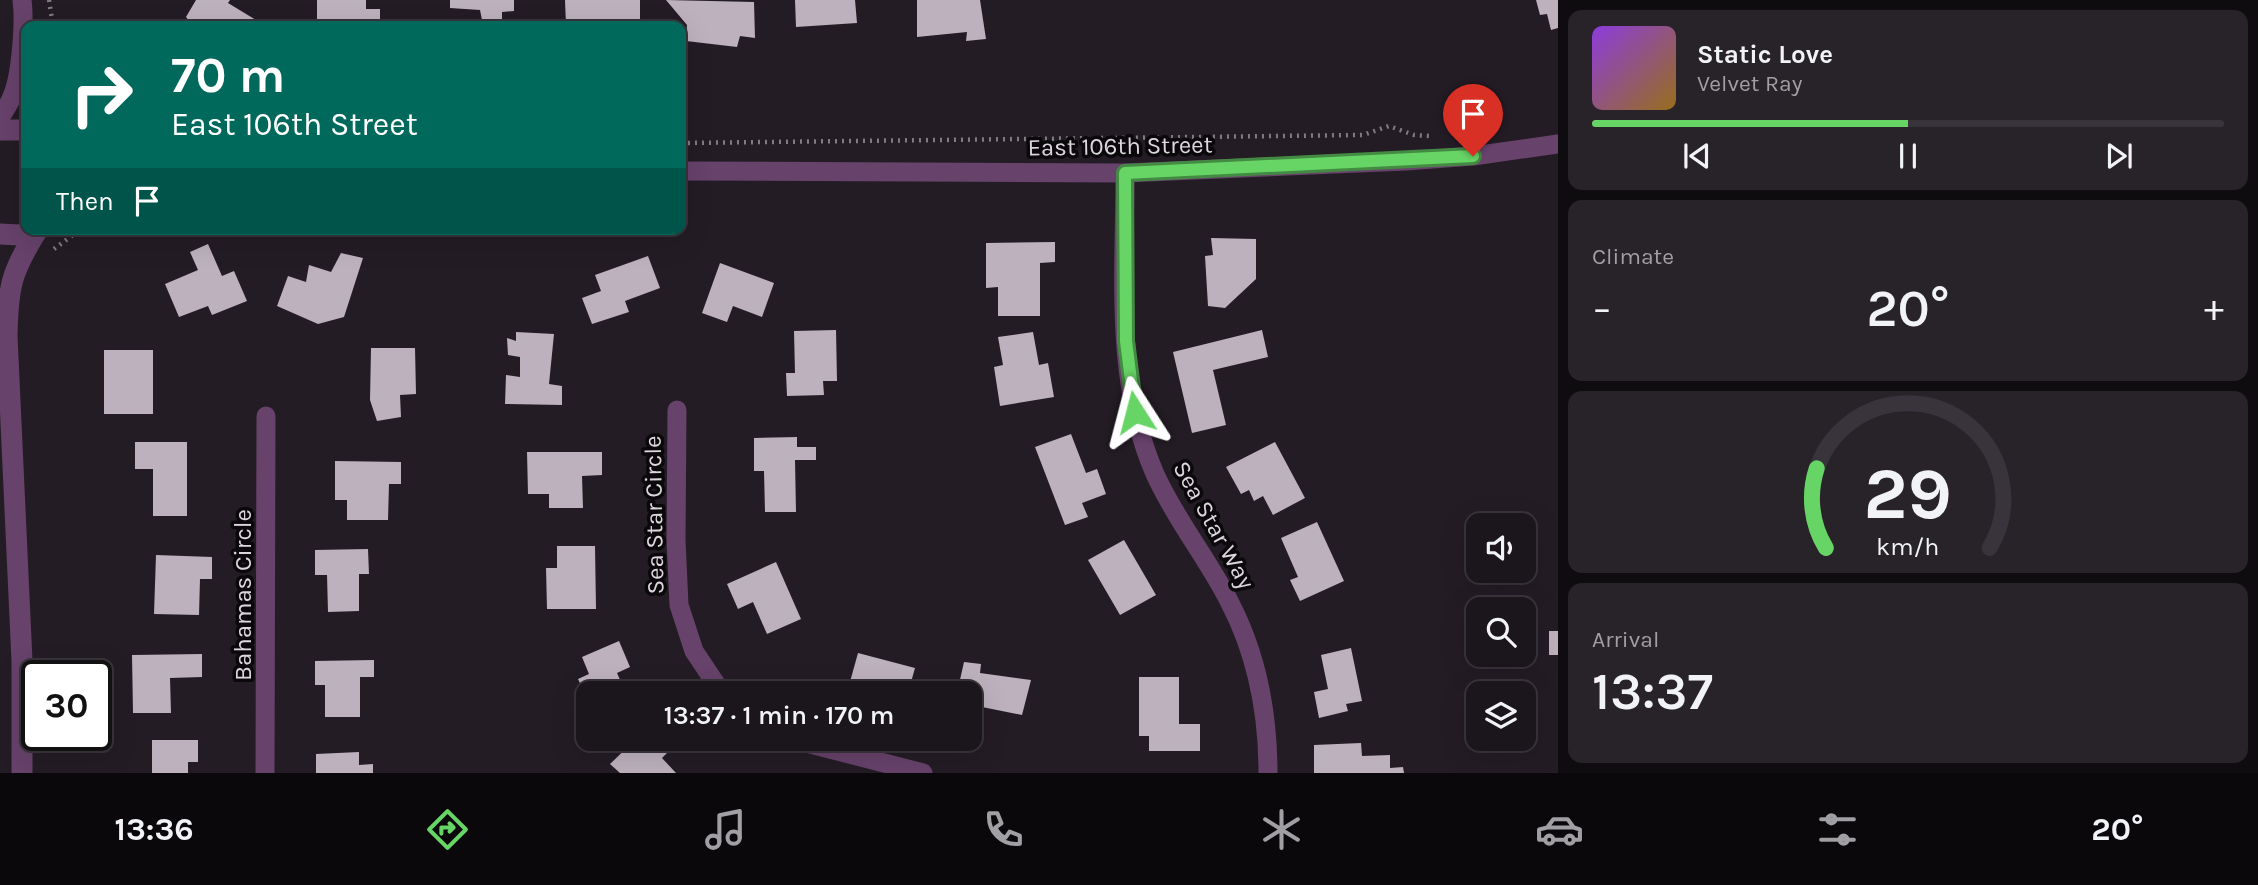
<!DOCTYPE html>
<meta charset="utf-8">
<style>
:root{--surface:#1b151c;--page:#282229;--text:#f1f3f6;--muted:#a09fa3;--line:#39343b;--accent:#67d466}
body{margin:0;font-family:Karla,sans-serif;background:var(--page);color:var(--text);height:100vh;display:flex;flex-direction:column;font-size:26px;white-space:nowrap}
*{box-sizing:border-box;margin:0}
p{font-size:23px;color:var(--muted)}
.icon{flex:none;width:38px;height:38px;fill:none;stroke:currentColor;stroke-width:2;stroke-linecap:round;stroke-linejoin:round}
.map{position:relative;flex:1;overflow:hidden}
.sheet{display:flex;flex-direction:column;gap:10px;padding:10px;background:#0f0c0f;width:700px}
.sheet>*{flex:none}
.banner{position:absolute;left:21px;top:21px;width:665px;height:214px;border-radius:14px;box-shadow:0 7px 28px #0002,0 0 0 2px var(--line);background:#00695c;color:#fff;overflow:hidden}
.tools{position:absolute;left:1466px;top:513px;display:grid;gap:14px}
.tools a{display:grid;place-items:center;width:70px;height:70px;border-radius:14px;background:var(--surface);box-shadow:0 7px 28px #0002,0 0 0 2px var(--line);font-size:35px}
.speed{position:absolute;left:21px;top:660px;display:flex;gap:14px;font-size:35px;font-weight:700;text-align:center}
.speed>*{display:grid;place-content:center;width:91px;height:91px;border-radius:50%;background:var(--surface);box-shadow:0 7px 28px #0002,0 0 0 2px var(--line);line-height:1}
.speed .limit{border:4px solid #111;border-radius:10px;background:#fff;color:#111}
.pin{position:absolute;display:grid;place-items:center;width:60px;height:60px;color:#fff;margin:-72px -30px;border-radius:50% 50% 50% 0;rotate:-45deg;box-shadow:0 0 7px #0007}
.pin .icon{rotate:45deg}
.me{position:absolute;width:77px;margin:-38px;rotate:351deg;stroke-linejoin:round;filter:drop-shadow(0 0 5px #0008)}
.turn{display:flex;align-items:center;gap:24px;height:147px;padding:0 35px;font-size:32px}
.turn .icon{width:91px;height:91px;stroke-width:2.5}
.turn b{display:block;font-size:49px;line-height:60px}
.then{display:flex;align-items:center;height:66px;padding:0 35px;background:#0003;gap:14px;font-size:26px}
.big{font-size:52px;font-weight:600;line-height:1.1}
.sheet .widget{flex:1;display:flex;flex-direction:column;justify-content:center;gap:10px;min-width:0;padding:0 24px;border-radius:14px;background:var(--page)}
.sheet .dial{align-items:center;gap:0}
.dial svg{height:182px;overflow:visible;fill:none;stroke:var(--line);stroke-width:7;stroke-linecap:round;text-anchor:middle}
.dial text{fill:var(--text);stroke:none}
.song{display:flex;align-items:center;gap:21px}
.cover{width:84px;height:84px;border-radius:10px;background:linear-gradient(135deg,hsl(270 70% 55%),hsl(40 70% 35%))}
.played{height:7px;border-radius:4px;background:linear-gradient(90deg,var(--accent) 50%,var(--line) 50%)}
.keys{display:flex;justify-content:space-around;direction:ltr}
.heat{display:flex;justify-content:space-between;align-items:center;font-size:38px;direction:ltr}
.trip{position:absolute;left:576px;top:681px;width:406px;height:70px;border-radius:14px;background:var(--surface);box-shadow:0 7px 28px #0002,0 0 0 2px var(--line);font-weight:600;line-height:70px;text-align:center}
.dock{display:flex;height:112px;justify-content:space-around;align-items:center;background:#0b080b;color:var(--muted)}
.dock .icon{width:49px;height:49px}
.dock .on{color:var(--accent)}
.dock b{font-size:32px;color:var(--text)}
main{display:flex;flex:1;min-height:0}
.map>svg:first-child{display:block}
.building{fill:#bcb1bd}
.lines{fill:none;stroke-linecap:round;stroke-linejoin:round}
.path{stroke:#817b82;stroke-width:4.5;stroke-dasharray:2 5;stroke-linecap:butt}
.minor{stroke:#67426b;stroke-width:19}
.tertiary{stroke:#67426b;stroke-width:21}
.route-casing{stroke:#438a42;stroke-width:18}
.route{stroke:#67d466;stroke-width:12}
.labels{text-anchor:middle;stroke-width:7;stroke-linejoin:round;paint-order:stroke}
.street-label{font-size:24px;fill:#dcd7dd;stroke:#0b080c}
</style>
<main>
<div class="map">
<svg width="1558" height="773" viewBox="0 0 1558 773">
<rect width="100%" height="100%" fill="#241c25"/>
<g class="building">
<polygon points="196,0 230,0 228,3 256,20 252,26 193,26 186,17"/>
<polygon points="317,0 366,0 366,9 380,9 380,26 317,26"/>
<polygon points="450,0 514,0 514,11 502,12 502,26 483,25 480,10 450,8"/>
<polygon points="565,0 640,0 640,25 566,25"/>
<polygon points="666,0 754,2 755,38 740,36 737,47 686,41 687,25"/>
<polygon points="795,0 855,0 857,23 796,27"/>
<polygon points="917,0 980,0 986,39 966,41 967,32 917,37"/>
<polygon points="1536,0 1558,0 1558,28 1551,30 1547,14 1540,15"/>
<polygon points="1211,238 1256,239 1256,279 1225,308 1208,306 1205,256 1213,255"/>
<polygon points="1055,242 1055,262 1040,263 1040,316 998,316 998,287 986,288 986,243"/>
<polygon points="208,244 222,276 234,271 247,301 212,315 208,306 179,317 165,284 198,270 190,252"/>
<polygon points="341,253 363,258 344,317 318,324 277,306 288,276 306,282 309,265 331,272"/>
<polygon points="648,256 660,288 625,301 629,312 592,324 582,298 601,291 595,275"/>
<polygon points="720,263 774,283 762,317 733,306 727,322 702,313"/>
<polygon points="836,330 837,381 823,381 824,395 787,396 786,373 795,373 794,331"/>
<polygon points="1262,330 1268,357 1213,370 1226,425 1192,433 1173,352"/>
<polygon points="516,332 554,334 549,384 562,386 562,405 505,404 506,375 520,377 520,357 508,355 507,338 516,341"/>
<polygon points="1033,332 1039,365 1048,363 1054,397 1000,406 994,367 1003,365 998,337"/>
<polygon points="371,348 415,348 416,394 400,395 401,417 377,421 370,400"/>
<rect x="104" y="350" width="49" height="64"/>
<polygon points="1071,434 1086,473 1097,469 1106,494 1082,503 1088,517 1065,525 1035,447"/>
<polygon points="797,437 797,447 816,447 816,460 795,460 796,512 765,512 764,471 754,471 754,438"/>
<polygon points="135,442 187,442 187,516 153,516 153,469 135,469"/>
<polygon points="1275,442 1305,498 1273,515 1263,496 1254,501 1249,490 1241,494 1226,467"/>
<polygon points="527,452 602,452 602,475 582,476 583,508 549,508 549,494 528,494"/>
<polygon points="335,461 401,462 401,484 389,484 388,520 347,520 347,500 335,500"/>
<polygon points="1317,522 1344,581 1300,601 1290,580 1298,577 1281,538"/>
<polygon points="1124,540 1156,595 1120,615 1088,560"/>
<polygon points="557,546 595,546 596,609 547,609 546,568 557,568"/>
<polygon points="368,549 369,574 359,574 359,611 328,612 327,575 315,575 315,550"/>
<polygon points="156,555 212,557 212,579 200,579 199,615 154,614"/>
<polygon points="776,562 801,619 767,634 753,602 738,609 727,584"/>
<rect x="1549" y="631" width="9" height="24"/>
<polygon points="619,641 630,667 617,673 626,693 588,693 588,700 578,679 589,674 582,657"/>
<polygon points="1351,648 1362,701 1346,704 1348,711 1319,718 1314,692 1328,689 1321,655"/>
<polygon points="858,653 915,668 908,693 861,693 848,689"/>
<polygon points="202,654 202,677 170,678 171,713 133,713 132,655"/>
<polygon points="374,660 374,677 360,677 360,717 325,717 325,685 315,685 315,661"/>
<polygon points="964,662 981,664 980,673 1031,680 1022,715 977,706 978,698 970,696 970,693 957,693"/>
<polygon points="1139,677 1179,677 1179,724 1200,724 1200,751 1149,751 1149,736 1139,736"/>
<polygon points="637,738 682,738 662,758 676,773 620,773 610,764"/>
<polygon points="152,740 198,740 198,762 188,762 188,773 152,773"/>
<polygon points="1361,743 1362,756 1390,755 1390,768 1403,767 1404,773 1314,773 1314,745"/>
<polygon points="359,752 359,765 373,764 373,773 316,773 316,754"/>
</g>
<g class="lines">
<g class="path">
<polyline points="49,0 53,26"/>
<polyline points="681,143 1363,135 1389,126 1414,135 1429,136"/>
<polyline points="54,249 81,229"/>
</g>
<g class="minor">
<path d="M0,118C5,110 10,103 13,94C21,74 25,21 22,0"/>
<polyline points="681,171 1125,173 1406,161 1473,156 1558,144"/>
<path d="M1125,173C1125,272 1114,381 1155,474C1175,519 1208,559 1230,603C1258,657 1268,713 1268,773"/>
<polyline points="677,410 676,540 679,605 694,651 722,693"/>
<polyline points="787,738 923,773"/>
<polyline points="265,773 266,416"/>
</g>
<g class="tertiary">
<polyline points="0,130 26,130"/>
<polyline points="0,234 19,235 39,229"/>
<path d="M22,773V661L7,336C8,287 11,272 37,231"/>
</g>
</g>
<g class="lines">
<g class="route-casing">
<polyline id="route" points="1135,412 1126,341 1125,173 1473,156"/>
</g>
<use href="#route" class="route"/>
</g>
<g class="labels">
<g class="street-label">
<text transform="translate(1120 146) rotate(-1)" y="8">East 106th Street</text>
<text transform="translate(654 515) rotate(-91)" y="8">Sea Star Circle</text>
<text transform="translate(1214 525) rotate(61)" y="8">Sea Star Way</text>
<text transform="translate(243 595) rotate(-90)" y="8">Bahamas Circle</text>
</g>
</g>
</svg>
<div class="tools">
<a><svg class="icon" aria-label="sound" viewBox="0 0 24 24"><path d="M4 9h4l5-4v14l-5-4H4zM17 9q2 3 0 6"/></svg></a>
<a><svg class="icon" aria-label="search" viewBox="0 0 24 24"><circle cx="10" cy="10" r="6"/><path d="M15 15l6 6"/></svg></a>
<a><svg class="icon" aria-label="layers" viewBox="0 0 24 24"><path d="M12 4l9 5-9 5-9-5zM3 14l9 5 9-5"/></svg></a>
</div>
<div class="speed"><div class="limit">30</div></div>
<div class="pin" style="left:1473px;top:156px;background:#d93025"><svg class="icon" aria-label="arrive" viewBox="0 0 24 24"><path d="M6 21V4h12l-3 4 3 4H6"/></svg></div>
<svg class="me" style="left:1135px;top:412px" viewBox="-20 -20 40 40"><path d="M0-17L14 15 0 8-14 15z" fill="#67d466" stroke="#fff" stroke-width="4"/></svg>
<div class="trip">13:37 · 1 min · 170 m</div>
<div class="banner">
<div class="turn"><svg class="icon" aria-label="right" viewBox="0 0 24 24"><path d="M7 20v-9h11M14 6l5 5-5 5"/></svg><div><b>70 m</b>East 106th Street</div></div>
<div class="then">Then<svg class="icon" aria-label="arrive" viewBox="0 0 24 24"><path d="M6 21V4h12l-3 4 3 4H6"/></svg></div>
</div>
</div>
<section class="sheet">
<div class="widget">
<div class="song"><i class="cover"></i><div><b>Static Love</b><p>Velvet Ray</p></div></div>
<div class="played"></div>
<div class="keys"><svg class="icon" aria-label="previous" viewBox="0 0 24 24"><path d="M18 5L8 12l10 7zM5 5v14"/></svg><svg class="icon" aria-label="pause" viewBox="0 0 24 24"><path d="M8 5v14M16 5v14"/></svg><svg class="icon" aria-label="next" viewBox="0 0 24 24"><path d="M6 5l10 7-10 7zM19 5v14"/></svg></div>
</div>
<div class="widget"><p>Climate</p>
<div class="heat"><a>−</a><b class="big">20°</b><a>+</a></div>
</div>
<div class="widget dial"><svg viewBox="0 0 100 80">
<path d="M14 69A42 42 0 1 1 86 69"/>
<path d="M14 69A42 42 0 0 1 10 34" stroke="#67d466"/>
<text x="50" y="56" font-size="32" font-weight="700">29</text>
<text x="50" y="72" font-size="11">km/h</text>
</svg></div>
<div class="widget"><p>Arrival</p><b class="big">13:37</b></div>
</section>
</main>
<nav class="dock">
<b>13:36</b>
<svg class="icon on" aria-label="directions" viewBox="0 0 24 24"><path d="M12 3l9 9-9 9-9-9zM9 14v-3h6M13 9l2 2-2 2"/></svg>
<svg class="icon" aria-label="music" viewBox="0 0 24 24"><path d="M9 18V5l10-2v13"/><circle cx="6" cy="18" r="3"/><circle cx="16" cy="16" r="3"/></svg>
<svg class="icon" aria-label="phone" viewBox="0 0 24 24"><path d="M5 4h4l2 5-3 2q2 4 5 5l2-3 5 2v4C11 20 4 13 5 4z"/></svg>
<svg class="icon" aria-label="climate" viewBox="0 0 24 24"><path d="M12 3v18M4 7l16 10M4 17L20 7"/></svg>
<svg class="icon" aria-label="car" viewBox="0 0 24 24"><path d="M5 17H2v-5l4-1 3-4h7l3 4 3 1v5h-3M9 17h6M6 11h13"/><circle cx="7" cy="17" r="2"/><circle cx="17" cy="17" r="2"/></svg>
<svg class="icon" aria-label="filters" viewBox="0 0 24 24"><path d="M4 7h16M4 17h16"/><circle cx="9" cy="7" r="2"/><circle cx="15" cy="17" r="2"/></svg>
<b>20°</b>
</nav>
